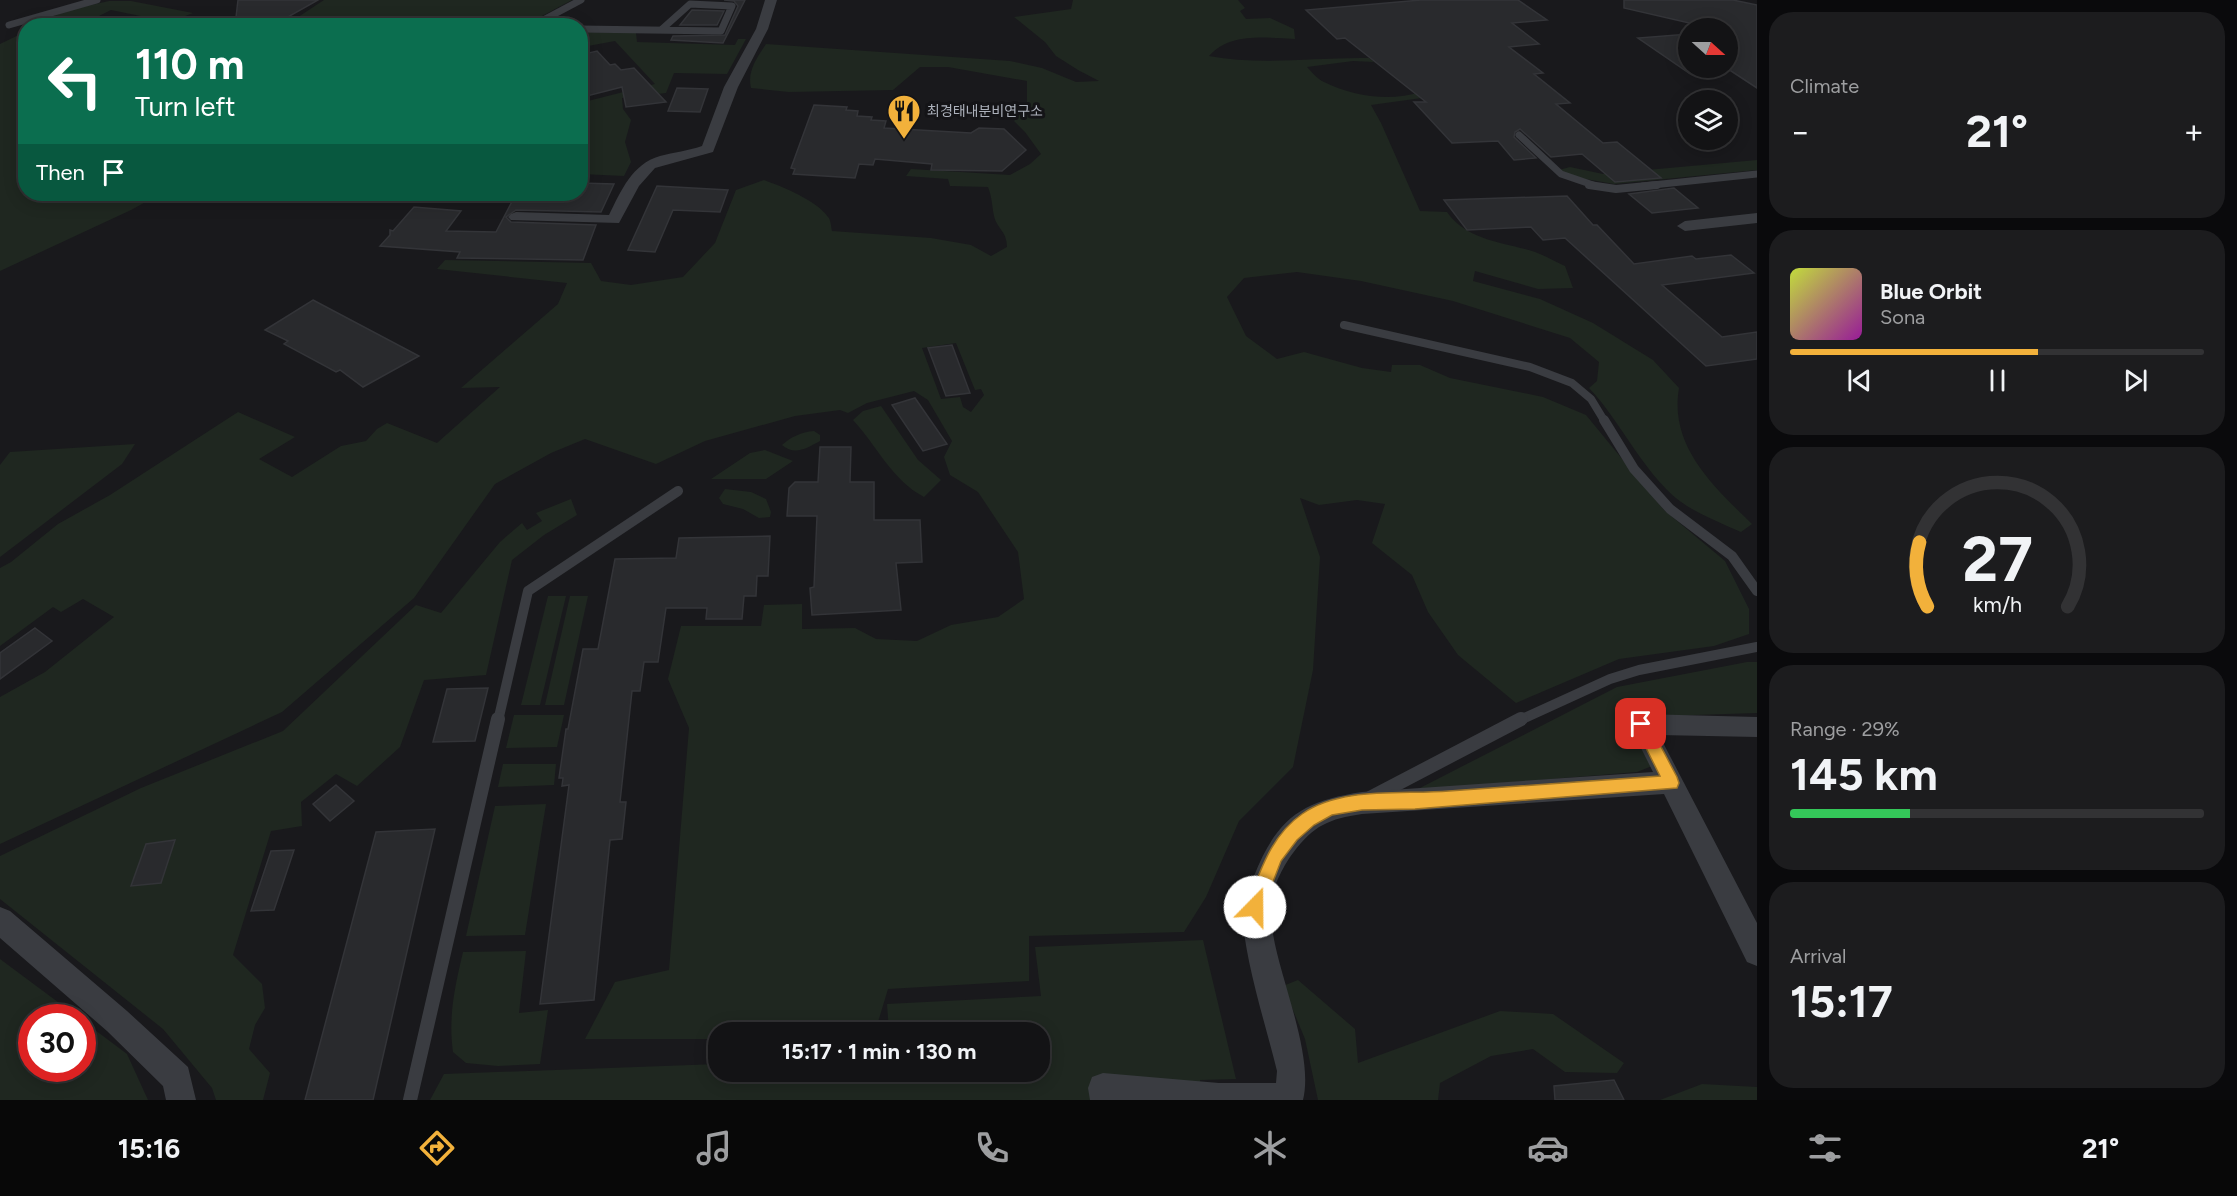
<!DOCTYPE html>
<meta charset="utf-8">
<style>
:root{--surface:#131315;--page:#1c1c1e;--text:#f1f3f6;--muted:#9d9ea0;--line:#323234;--accent:#f2b13b}
body{margin:0;font-family:Figtree,"Noto Sans KR",sans-serif;background:var(--page);color:var(--text);height:100vh;display:flex;flex-direction:column;font-size:22px;white-space:nowrap}
*{box-sizing:border-box;margin:0}
p{font-size:20px;color:var(--muted)}
.icon{flex:none;width:33px;height:33px;fill:none;stroke:currentColor;stroke-width:2;stroke-linecap:round;stroke-linejoin:round}
.map{position:relative;flex:1;overflow:hidden}
.side{display:flex;flex-direction:column;gap:12px;padding:12px;background:#0a0a0c;width:480px}
.side>*{flex:none}
.banner{position:absolute;left:18px;top:18px;width:570px;height:183px;border-radius:24px;box-shadow:0 3px 15px #0003,0 0 0 2px var(--line);background:#0b6e4f;color:#fff;overflow:hidden}
.needle{width:39px;rotate:111deg}
.buttons{position:absolute;left:1678px;top:18px;display:grid;gap:12px}
.buttons a{display:grid;place-items:center;width:60px;height:60px;border-radius:50%;background:var(--surface);box-shadow:0 3px 15px #0003,0 0 0 2px var(--line);font-size:30px}
.speed{position:absolute;left:18px;top:1004px;display:flex;gap:12px;font-size:30px;font-weight:700;text-align:center}
.speed>*{display:grid;place-content:center;width:78px;height:78px;border-radius:50%;background:var(--surface);box-shadow:0 3px 15px #0003,0 0 0 2px var(--line);line-height:1}
.speed .limit{border:9px solid #d22;background:#fff;color:#111}
.pin{position:absolute;display:grid;place-items:center;width:51px;height:51px;color:#fff;margin:-26px;border-radius:12px;box-shadow:0 3px 9px #0006}
.me{position:absolute;width:66px;margin:-33px;rotate:22deg;stroke-linejoin:round;filter:drop-shadow(0 0 4px #0008)}
.turn{display:flex;align-items:center;gap:21px;height:126px;padding:0 18px;font-size:27px}
.turn .icon{width:78px;height:78px;stroke-width:2.5}
.turn b{display:block;font-size:42px;line-height:51px}
.then{display:flex;align-items:center;height:57px;padding:0 18px;background:#0003;gap:12px;font-size:22px}
.big{font-size:45px;font-weight:700;line-height:1.1}
.side .widget{flex:1;display:flex;flex-direction:column;justify-content:center;gap:9px;min-width:0;padding:0 21px;border-radius:24px;background:var(--page)}
.side .dial{align-items:center;gap:0}
.dial svg{height:156px;overflow:visible;fill:none;stroke:var(--line);stroke-width:7;stroke-linecap:round;text-anchor:middle}
.dial text{fill:var(--text);stroke:none}
.song{display:flex;align-items:center;gap:18px}
.cover{width:72px;height:72px;border-radius:9px;background:linear-gradient(135deg,hsl(70 70% 55%),hsl(300 70% 35%))}
.played{height:6px;border-radius:3px;background:linear-gradient(90deg,var(--accent) 60%,var(--line) 60%)}
.keys{display:flex;justify-content:space-around;direction:ltr}
.heat{display:flex;justify-content:space-between;align-items:center;font-size:33px;direction:ltr}
.charge{height:9px;border-radius:4px;background:linear-gradient(90deg,#34c759 29%,var(--line) 0)}
.trip{position:absolute;left:708px;top:1022px;width:342px;height:60px;border-radius:24px;background:var(--surface);box-shadow:0 3px 15px #0003,0 0 0 2px var(--line);font-weight:700;line-height:60px;text-align:center}
.menu{display:flex;height:96px;justify-content:space-around;align-items:center;background:#080808;color:var(--muted)}
.menu .icon{width:42px;height:42px}
.menu .current{color:var(--accent)}
.menu b{font-size:27px;color:var(--text)}
main{display:flex;flex:1;min-height:0}
.map>svg:first-child{display:block}
.green{fill:#1f2720;fill-rule:evenodd}
.building{fill:#292a2d;stroke:#333438;stroke-width:1.5}
.lines{fill:none;stroke-linecap:round;stroke-linejoin:round}
.service-far3{stroke:#3a3c41;stroke-width:7}
.service-far2{stroke:#3a3c41;stroke-width:8}
.service-far1{stroke:#3a3c41;stroke-width:10}
.service{stroke:#3a3c41;stroke-width:14}
.minor{fill:#3a3c41;fill-rule:evenodd}
.route{fill:#f2b13b;stroke:#9d7326;stroke-width:1.5}
.labels{text-anchor:middle;stroke-width:6;stroke-linejoin:round;paint-order:stroke}
.far-poi-label{font-size:14px;fill:#acb1bb;stroke:#141417;text-anchor:start}
</style>
<main>
<div class="map">
<svg width="1757" height="1100" viewBox="0 0 1757 1100">
<rect width="100%" height="100%" fill="#19191c"/>
<g class="green">
<polygon points="324,0 572,0 525,25 286,25"/>
<path d="M1073,0H1238L1245,8L1240,11L1246,19L1270,18L1294,29L1295,39C1265,38 1231,32 1209,56C1261,66 1316,57 1369,58L1374,62L1353,61L1307,67C1312,72 1317,79 1324,82C1352,96 1390,102 1420,92L1429,97L1371,105L1381,123L1420,211L1447,212C1467,241 1504,242 1535,252C1546,256 1556,262 1565,266L1573,288L1538,289L1475,271L1473,281L1540,299L1593,323L1653,360L1679,388C1669,446 1713,486 1752,524L1741,532C1723,524 1703,516 1687,506C1648,482 1621,421 1589,388L1597,381L1599,362L1570,338L1453,301L1361,281L1297,272L1244,278L1227,297L1246,336L1277,359L1304,352L1362,368L1391,372L1392,365H1420L1450,378L1543,397L1586,415L1664,510L1725,561L1749,609V634L1714,646L1619,659L1516,703L1458,655L1428,612L1412,575L1372,543L1385,504L1357,500L1319,505L1300,498L1320,557L1313,670L1293,767L1239,821L1206,897L1184,932L1029,936V981L888,989L875,1032H718V1039H585L615,982L669,970L689,728L668,679L681,626H761L764,605L802,604V629L855,628L876,639L917,641L951,625L998,617L1024,599L1018,552L978,492L950,475L944,457L952,441L928,400L914,391L867,403L848,413L840,410L795,416L705,441L656,464L585,439L551,453L495,484L414,598L282,712L0,844V697L45,672L114,617L83,599L61,612L53,607L0,646V568L11,562L58,524L110,495L238,412L295,437L259,459L292,477L341,446L366,441L377,429L387,423L437,443L500,387L461,388L558,304L567,283L437,269L445,260L591,263L601,281L631,285L683,277L715,243L736,190L764,180C783,187 816,200 828,217C831,220 831,227 832,231L931,238L971,245L991,256L1007,247C1007,231 997,229 994,216C992,206 992,197 988,187L950,186L948,179L906,176L911,169L1010,175L1030,164L1041,154L1025,132L1014,121L1027,107V81L948,67H920L893,90L789,92L751,88C747,71 757,58 766,44L1010,61L1042,68L1076,82L1099,81L1078,70L1056,56L1045,42L1014,17L1071,9ZM956,343L975,390L981,389L984,395L971,412L963,407L960,397L941,399L922,348Z"/>
<polygon points="109,1 131,1 193,13 170,22 111,10 93,19 104,25 28,26 69,10"/>
<polygon points="25,32 26,194 160,194 131,210 0,271 0,44"/>
<polygon points="581,32 636,33 637,42 735,45 738,39 746,39 727,74 674,73 666,93 622,98 623,109 631,120 625,142 631,162 624,176 581,174 580,103 655,84 615,41 588,46 590,49 581,51"/>
<polygon points="1757,160 1757,170 1614,184 1574,177 1559,170 1570,167 1603,174"/>
<path d="M881,406L918,460L941,480L924,497C892,480 877,446 853,420L863,411Z"/>
<path d="M814,431L820,435V441C807,448 795,456 782,445C791,437 801,432 814,431Z"/>
<polygon points="135,444 122,464 0,557 0,465 10,452"/>
<polygon points="765,450 793,461 766,479 711,479 750,453"/>
<polygon points="725,489 751,492 766,499 771,512 770,517 759,518 743,509 723,504 719,498"/>
<polygon points="571,499 577,515 544,535 512,560 486,675 424,680 400,747 357,786 336,774 301,802 302,826 271,831 233,955 262,984 265,1008 255,1025 249,1049 270,1073 263,1100 216,1100 212,1088 163,1029 0,899 0,856 141,788 283,731 416,605 441,613 500,542 522,523 527,530 542,521 536,513"/>
<polygon points="548,596 566,596 540,705 521,705"/>
<polygon points="570,596 588,596 564,705 545,705"/>
<polygon points="1747,662 1757,662 1757,713 1632,717 1652,756 1652,766 1637,772 1416,790 1617,687"/>
<polygon points="514,715 564,715 557,747 506,748"/>
<polygon points="503,764 556,764 554,785 498,787"/>
<polygon points="546,804 525,935 466,936 495,806"/>
<polygon points="1203,940 1236,1079 1200,1080 1204,1100 430,1100 444,1074 718,1064 718,1071 1040,1071 1040,1032 889,1032 887,1004 1041,996 1035,947"/>
<path d="M526,951L519,1013L548,1010L540,1064L498,1066L466,1063L453,1052C448,1017 455,986 463,952Z"/>
<polygon points="0,959 78,1017 32,1017 32,1068 82,1068 83,1021 127,1054 148,1100 0,1100"/>
<polygon points="1298,980 1355,1029 1358,1063 1500,1011 1553,1014 1624,1063 1617,1073 1565,1072 1533,1049 1491,1056 1440,1083 1438,1100 1318,1100 1305,1039 1283,986"/>
<polygon points="1702,1084 1757,1087 1757,1100 1660,1100"/>
</g>
<g class="building">
<polygon points="238,0 318,0 272,26 235,26"/>
<polygon points="724,0 745,0 723,43 671,40 673,36 725,35 738,6 734,1"/>
<polygon points="1421,0 1518,0 1547,20 1512,23 1539,44 1509,47 1543,73 1534,74 1570,103 1556,104 1603,143 1617,142 1661,178 1615,182 1582,154 1551,157 1520,129 1515,132 1514,137 1536,158 1514,160 1498,141 1452,143 1414,102 1426,102 1345,38 1337,39 1306,10"/>
<polygon points="1624,0 1733,0 1757,5 1757,88 1728,69 1728,28 1711,28 1624,8"/>
<polygon points="692,10 724,11 717,25 680,25"/>
<polygon points="1689,34 1689,73 1638,38"/>
<polygon points="597,51 610,65 615,64 621,70 634,68 666,102 626,107 622,87 587,96 580,88 580,55"/>
<polygon points="677,88 708,89 700,112 668,111"/>
<polygon points="814,105 847,107 846,110 858,111 857,116 872,117 871,120 886,121 884,128 971,133 979,128 1004,129 1026,150 1002,171 931,170 932,164 875,159 873,165 859,164 855,178 793,174 795,169 791,168"/>
<polygon points="580,183 614,184 601,212 516,210 506,217 511,222 596,225 583,260 457,258 460,252 380,246 390,235 390,230 393,231 414,207 461,211 446,231 496,232 516,194 580,194"/>
<polygon points="657,186 728,190 720,212 673,210 655,252 628,250"/>
<polygon points="1674,188 1698,208 1652,213 1629,194"/>
<polygon points="1567,196 1593,225 1597,225 1634,264 1692,256 1696,259 1731,255 1754,273 1662,285 1722,337 1757,332 1757,359 1706,366 1565,238 1543,240 1531,227 1467,230 1444,200"/>
<polygon points="313,300 419,356 363,387 340,370 336,372 284,344 288,341 265,330"/>
<polygon points="952,345 970,393 946,396 928,348"/>
<polygon points="915,398 947,444 923,451 892,405"/>
<polygon points="820,447 851,447 850,482 874,482 874,520 920,520 922,562 896,563 901,610 812,615 810,588 814,587 817,516 787,516 789,488 795,482 818,482"/>
<polygon points="770,536 768,576 757,576 756,596 744,596 742,619 706,619 707,608 666,608 658,662 644,662 640,691 632,691 620,802 626,802 622,839 610,840 594,1000 540,1004 569,785 562,786 563,778 559,778 566,729 568,729 583,649 598,649 615,559 676,558 679,538"/>
<polygon points="35,628 52,641 0,679 0,653"/>
<polygon points="488,688 475,741 433,742 447,689"/>
<polygon points="336,785 354,801 330,821 313,804"/>
<polygon points="435,829 373,1100 305,1100 376,832"/>
<polygon points="175,840 161,883 131,886 146,844"/>
<polygon points="294,850 274,910 251,911 271,851"/>
<polygon points="1614,1080 1624,1100 1555,1100 1554,1086"/>
</g>
<g class="lines">
<g class="service-far3">
<polyline points="9,25 97,0"/>
<polyline points="532,26 581,0"/>
<polyline points="580,29 721,31 732,6 690,4 661,30"/>
<polyline points="1519,135 1561,174 1596,186"/>
<polyline points="1643,186 1757,174"/>
</g>
<g class="service-far2">
<polyline points="1589,185 1616,189 1657,185"/>
<polyline points="1344,325 1530,367 1572,383 1591,399 1605,422"/>
</g>
<g class="service-far1">
<polyline points="1604,420 1634,469 1670,509 1732,556 1757,591"/>
<polyline points="498,721 528,591 678,491"/>
<polyline points="1518,721 1610,679 1639,670 1757,647"/>
</g>
<g class="service">
<polyline points="1370,798 1521,719"/>
<polyline points="410,1100 498,719"/>
</g>
<g class="minor">
<path d="M765,0H777L768,29L738,87L713,152L655,168L639,186L619,223L511,220L508,217L511,214L516,212L609,215C621,191 632,164 660,156C674,152 688,151 702,146L724,87L756,29Z"/>
<polygon points="1757,213 1757,223 1685,231 1677,226 1685,221"/>
<path d="M1641,714L1757,717V737L1659,735L1757,923V966L1747,962L1664,794L1362,814C1329,819 1314,825 1293,853C1284,864 1270,893 1269,907C1268,915 1272,926 1273,934C1281,982 1314,1056 1303,1100H1090L1088,1088L1092,1077L1103,1073L1219,1083H1276L1277,1071C1265,1022 1244,959 1242,910C1241,899 1250,886 1254,876C1277,818 1302,801 1362,792L1653,772L1629,724L1633,717Z"/>
<polygon points="0,907 10,911 127,1011 188,1067 196,1100 166,1100 163,1086 107,1031 0,938"/>
</g>
</g>
<path class="route" d="M1641,718L1647,720L1677,777L1679,783L1677,788L1415,809L1362,810L1332,815L1314,825L1297,840L1281,861L1261,913L1255,915L1248,913L1246,907C1260,873 1270,836 1302,814C1342,786 1403,795 1449,791C1519,786 1589,781 1660,776L1634,724L1636,720Z"/>
<defs>
<g id="restaurant-pin" transform="scale(1.725)"><path d="M0 17L-7.5 6A9.5 9.5 0 1 1 7.5 6Z" fill="#f2b13b" stroke="#141417"/><path d="M-5-6h1v4h1v-4h1v4h1v-4h1v5L-1.5 .5V6h-2V.5L-5-1ZM5-6V6H3V1.5H1.5Q1.5-4 5-6Z" fill="#111"/></g>
</defs>
<g fill-rule="evenodd">
<use href="#restaurant-pin" x="904" y="111"/>
</g>
<g class="labels">
<g class="far-poi-label">
<text x="927" y="116">최경태내분비연구소</text>
</g>
</g>
</svg>
<div class="buttons">
<a><svg class="needle" viewBox="-14 -14 28 28"><path d="M0-13l5 13h-10z" fill="#e53935"/><path d="M0 13l5-13h-10z" fill="#9d9ea0"/></svg></a>
<a><svg class="icon" aria-label="layers" viewBox="0 0 24 24"><path d="M12 4l9 5-9 5-9-5zM3 14l9 5 9-5"/></svg></a>
</div>
<div class="speed"><div class="limit">30</div></div>
<div class="pin" style="left:1641px;top:724px;background:#d93025"><svg class="icon" aria-label="arrive" viewBox="0 0 24 24"><path d="M6 21V4h12l-3 4 3 4H6"/></svg></div>
<svg class="me" style="left:1255px;top:907px" viewBox="-20 -20 40 40"><circle r="19" fill="#fff"/><path d="M0-13L10 11 0 6-10 11z" fill="#f2b13b"/></svg>
<div class="trip">15:17 · 1 min · 130 m</div>
<div class="banner">
<div class="turn"><svg class="icon" aria-label="left" viewBox="0 0 24 24"><path d="M17 20v-9H6M10 6l-5 5 5 5"/></svg><div><b>110 m</b>Turn left</div></div>
<div class="then">Then<svg class="icon" aria-label="arrive" viewBox="0 0 24 24"><path d="M6 21V4h12l-3 4 3 4H6"/></svg></div>
</div>
</div>
<section class="side">
<div class="widget"><p>Climate</p>
<div class="heat"><a>−</a><b class="big">21°</b><a>+</a></div>
</div>
<div class="widget">
<div class="song"><i class="cover"></i><div><b>Blue Orbit</b><p>Sona</p></div></div>
<div class="played"></div>
<div class="keys"><svg class="icon" aria-label="previous" viewBox="0 0 24 24"><path d="M18 5L8 12l10 7zM5 5v14"/></svg><svg class="icon" aria-label="pause" viewBox="0 0 24 24"><path d="M8 5v14M16 5v14"/></svg><svg class="icon" aria-label="next" viewBox="0 0 24 24"><path d="M6 5l10 7-10 7zM19 5v14"/></svg></div>
</div>
<div class="widget dial"><svg viewBox="0 0 100 80">
<path d="M14 69A42 42 0 1 1 86 69"/>
<path d="M14 69A42 42 0 0 1 10 36" stroke="#f2b13b"/>
<text x="50" y="56" font-size="32" font-weight="700">27</text>
<text x="50" y="72" font-size="11">km/h</text>
</svg></div>
<div class="widget"><p>Range · 29%</p><b class="big">145 km</b><div class="charge"></div></div>
<div class="widget"><p>Arrival</p><b class="big">15:17</b></div>
</section>
</main>
<nav class="menu">
<b>15:16</b>
<svg class="icon current" aria-label="directions" viewBox="0 0 24 24"><path d="M12 3l9 9-9 9-9-9zM9 14v-3h6M13 9l2 2-2 2"/></svg>
<svg class="icon" aria-label="music" viewBox="0 0 24 24"><path d="M9 18V5l10-2v13"/><circle cx="6" cy="18" r="3"/><circle cx="16" cy="16" r="3"/></svg>
<svg class="icon" aria-label="phone" viewBox="0 0 24 24"><path d="M5 4h4l2 5-3 2q2 4 5 5l2-3 5 2v4C11 20 4 13 5 4z"/></svg>
<svg class="icon" aria-label="climate" viewBox="0 0 24 24"><path d="M12 3v18M4 7l16 10M4 17L20 7"/></svg>
<svg class="icon" aria-label="car" viewBox="0 0 24 24"><path d="M5 17H2v-5l4-1 3-4h7l3 4 3 1v5h-3M9 17h6M6 11h13"/><circle cx="7" cy="17" r="2"/><circle cx="17" cy="17" r="2"/></svg>
<svg class="icon" aria-label="filters" viewBox="0 0 24 24"><path d="M4 7h16M4 17h16"/><circle cx="9" cy="7" r="2"/><circle cx="15" cy="17" r="2"/></svg>
<b>21°</b>
</nav>
